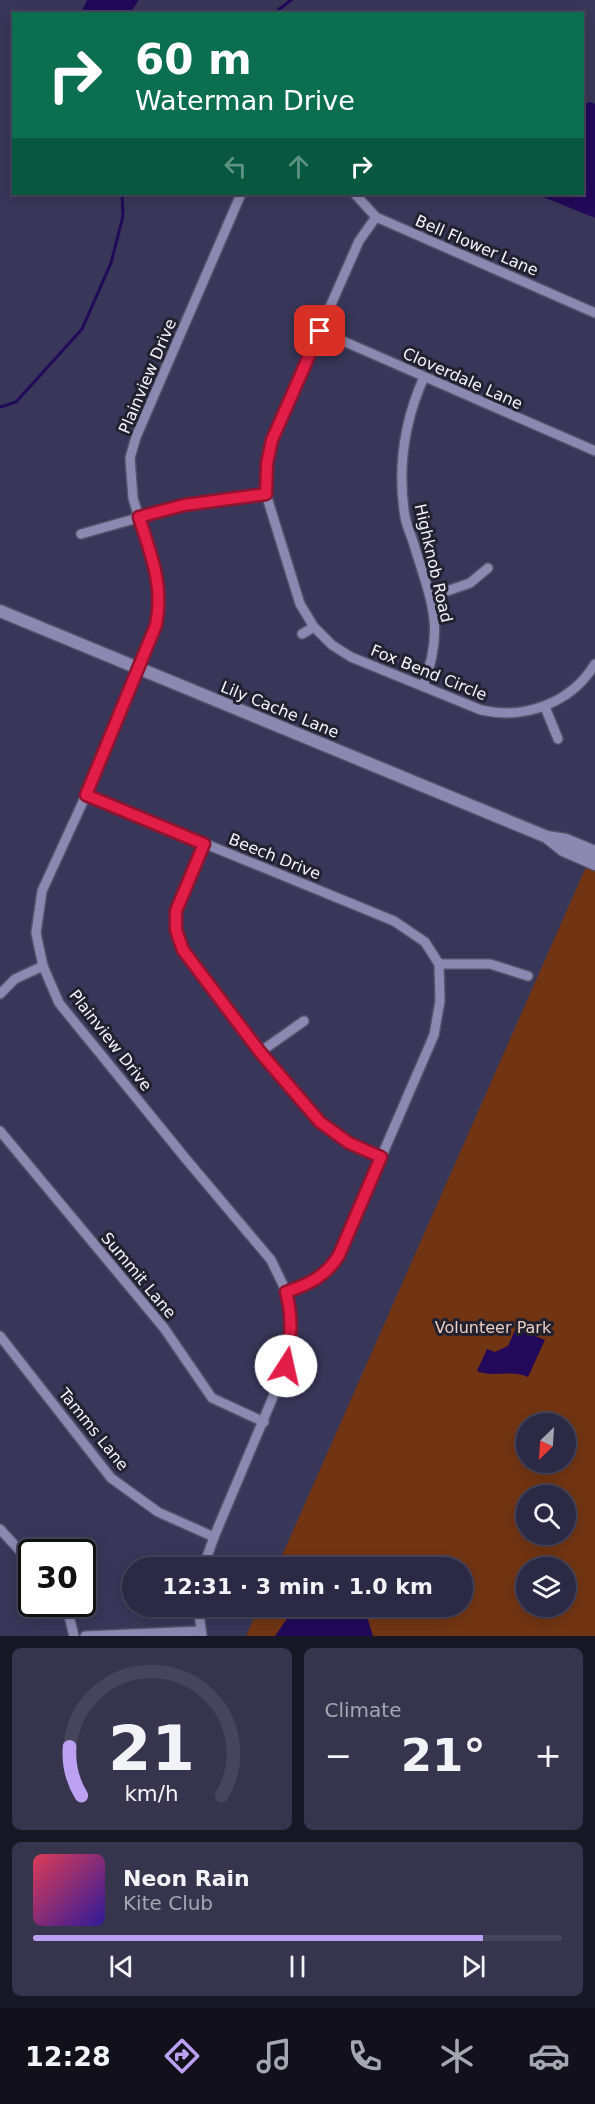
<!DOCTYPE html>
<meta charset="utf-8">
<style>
:root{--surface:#2b2943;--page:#37354e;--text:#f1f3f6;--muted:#a6a6b2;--line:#47455c;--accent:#bca0f2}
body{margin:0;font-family:"DejaVu Sans",sans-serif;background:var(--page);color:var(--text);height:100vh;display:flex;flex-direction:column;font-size:22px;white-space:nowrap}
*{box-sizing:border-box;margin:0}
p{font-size:20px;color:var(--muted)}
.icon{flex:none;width:33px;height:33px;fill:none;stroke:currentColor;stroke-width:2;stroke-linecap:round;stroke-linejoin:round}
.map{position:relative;height:1636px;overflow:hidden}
.side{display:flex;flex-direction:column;gap:12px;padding:12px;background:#181725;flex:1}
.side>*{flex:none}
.hud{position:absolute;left:12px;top:12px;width:572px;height:183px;border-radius:0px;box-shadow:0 3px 15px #0003,0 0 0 2px var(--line);background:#0b6e4f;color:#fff;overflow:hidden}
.needle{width:39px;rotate:205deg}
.controls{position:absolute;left:516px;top:1413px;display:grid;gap:12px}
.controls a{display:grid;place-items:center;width:60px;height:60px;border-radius:50%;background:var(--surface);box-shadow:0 3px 15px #0003,0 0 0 2px var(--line);font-size:30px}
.speed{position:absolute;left:18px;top:1539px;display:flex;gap:12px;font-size:30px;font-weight:700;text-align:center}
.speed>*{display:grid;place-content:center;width:78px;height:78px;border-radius:50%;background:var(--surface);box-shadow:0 3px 15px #0003,0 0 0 2px var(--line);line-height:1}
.speed .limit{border:3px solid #111;border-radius:9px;background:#fff;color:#111}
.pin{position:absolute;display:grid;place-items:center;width:51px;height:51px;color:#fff;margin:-26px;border-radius:12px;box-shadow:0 3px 9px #0006}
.me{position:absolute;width:66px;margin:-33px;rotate:10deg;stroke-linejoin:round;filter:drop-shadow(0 0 4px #0008)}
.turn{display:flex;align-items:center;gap:21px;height:126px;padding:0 24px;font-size:27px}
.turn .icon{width:78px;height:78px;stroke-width:2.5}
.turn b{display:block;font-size:42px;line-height:51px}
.lanes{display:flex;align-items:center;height:57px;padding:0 24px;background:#0003;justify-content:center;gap:30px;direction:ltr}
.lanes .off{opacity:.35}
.big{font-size:45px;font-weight:700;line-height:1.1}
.side .widget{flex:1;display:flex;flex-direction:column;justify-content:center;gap:9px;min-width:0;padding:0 21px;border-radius:9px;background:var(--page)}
.side .dial{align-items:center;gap:0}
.dial svg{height:156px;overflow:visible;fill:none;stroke:var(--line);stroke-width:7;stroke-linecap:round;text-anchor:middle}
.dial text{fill:var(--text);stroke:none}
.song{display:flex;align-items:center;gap:18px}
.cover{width:72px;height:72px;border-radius:9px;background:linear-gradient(135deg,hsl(350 70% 55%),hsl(250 70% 35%))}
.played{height:6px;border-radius:3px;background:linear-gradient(90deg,var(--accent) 85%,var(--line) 85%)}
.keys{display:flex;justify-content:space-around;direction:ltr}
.heat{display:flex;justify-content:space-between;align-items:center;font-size:33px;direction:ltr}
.side .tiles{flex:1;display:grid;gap:12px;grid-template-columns:1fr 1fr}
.widget:last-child{grid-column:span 2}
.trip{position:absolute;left:122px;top:1557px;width:351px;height:60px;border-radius:30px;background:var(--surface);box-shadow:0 3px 15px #0003,0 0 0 2px var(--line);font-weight:700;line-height:60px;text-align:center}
.tab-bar{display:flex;height:96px;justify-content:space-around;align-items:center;background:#11101b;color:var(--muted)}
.tab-bar .icon{width:42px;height:42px}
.tab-bar .on{color:var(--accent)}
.tab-bar b{font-size:27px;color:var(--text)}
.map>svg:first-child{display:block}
.green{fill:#723513;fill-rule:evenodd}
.water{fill:#22095a}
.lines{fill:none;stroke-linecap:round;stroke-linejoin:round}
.stream{stroke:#22095a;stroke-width:3}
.minor-casing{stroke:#54516b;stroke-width:12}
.tertiary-casing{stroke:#54516b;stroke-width:15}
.minor{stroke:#8b89b1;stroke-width:9}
.tertiary{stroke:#8b89b1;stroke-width:12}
.route-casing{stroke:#92132f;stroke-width:15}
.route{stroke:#e11d48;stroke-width:10}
.labels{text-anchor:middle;stroke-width:6;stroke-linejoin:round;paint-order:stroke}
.street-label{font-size:16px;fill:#f4f4fd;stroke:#212130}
.park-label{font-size:16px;fill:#ebcec0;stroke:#212130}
</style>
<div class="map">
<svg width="595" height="1636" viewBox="0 0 595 1636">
<rect width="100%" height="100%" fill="#393759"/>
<path class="green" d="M586,867L595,871V1636H246L259,1607L462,1606V1568L277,1567ZM526,1424H566V1462H526ZM526,1496H566V1534H526ZM526,1568H566V1606H526Z"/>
<g class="water">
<polygon points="87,0 139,0 130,13 81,13"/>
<polygon points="590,102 595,104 595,218 536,194 582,194 582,105"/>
<path d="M516,1328L545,1340L528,1377C511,1369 494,1378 477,1371L487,1349L495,1352L508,1346Z"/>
<polygon points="295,1607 364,1607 373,1636 275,1636"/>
</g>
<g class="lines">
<g class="stream">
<polyline points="273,14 291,0"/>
<polyline points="0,407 16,402 82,329 111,263 123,216 122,194"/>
</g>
<g class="minor-casing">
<g id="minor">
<polyline points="355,194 376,217 595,313"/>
<path d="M376,217L359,241L281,418L272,440L267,463L266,494L300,604L314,627L332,645L351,657L481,710C525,720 571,703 595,664"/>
<polyline points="320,331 595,451"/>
<polyline points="81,534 184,505 266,494"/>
<polyline points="430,597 470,583 488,568"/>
<polyline points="302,634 314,627"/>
<path d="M423,686C445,629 432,603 415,548C412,537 407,527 405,517C397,468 404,422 424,377"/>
<polyline points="545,707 558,739"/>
<polyline points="86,795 394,921 425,942 439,964"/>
<polyline points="204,844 176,911 176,930 183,950 260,1052 320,1122 349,1143 381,1157"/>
<polyline points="439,964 490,964 528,976"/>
<polyline points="0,994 15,979 43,966"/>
<polyline points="260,1052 304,1021"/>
<polyline points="0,1131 164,1328 212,1398 264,1422"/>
<path d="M286,1291C310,1284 325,1276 339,1255L434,1035L440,1001L439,964"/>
<polyline points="0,1336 111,1478 158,1512 214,1537"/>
<polyline points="0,1529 32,1564"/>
<polyline points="203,1568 214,1537 286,1366 292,1334 290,1305 286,1291 271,1260 186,1159 59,1003 43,966 36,933 42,891 86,795 132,685 156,625 160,606 158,581 133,498 130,458 136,437 241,194"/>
<polyline points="66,1604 74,1636"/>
<polyline points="198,1606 202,1636"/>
<polyline points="85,1636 200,1631"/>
</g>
</g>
<g class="tertiary-casing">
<g id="tertiary">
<polyline points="0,611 547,837 566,840 595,852"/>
<polyline points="548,838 563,850 595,864"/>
</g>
</g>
<use href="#minor" class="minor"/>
<use href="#tertiary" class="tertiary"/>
</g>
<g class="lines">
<g class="route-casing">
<path id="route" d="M286,1366C291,1340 293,1318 286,1292C310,1284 326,1276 339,1255L381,1157L349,1143L320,1122L260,1052L183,950L176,930V911L204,844L86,795L156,625C164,584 151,556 139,517L184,505L266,494L267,463L272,440L320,331"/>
</g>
<use href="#route" class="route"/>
</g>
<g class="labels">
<g class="street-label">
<text transform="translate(477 245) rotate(23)" y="6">Bell Flower Lane</text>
<text transform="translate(147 376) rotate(-67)" y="6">Plainview Drive</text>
<text transform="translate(463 378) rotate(24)" y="6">Cloverdale Lane</text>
<text transform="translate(434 563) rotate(77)" y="6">Highknob Road</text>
<text transform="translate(429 672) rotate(22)" y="6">Fox Bend Circle</text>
<text transform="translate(280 709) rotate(22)" y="6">Lily Cache Lane</text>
<text transform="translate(275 856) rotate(22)" y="6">Beech Drive</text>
<text transform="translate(111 1040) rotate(52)" y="6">Plainview Drive</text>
<text transform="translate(139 1275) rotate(50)" y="6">Summit Lane</text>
<text transform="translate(94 1429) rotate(51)" y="6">Tamms Lane</text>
</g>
<g class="park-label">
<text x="493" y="1333">Volunteer Park</text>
</g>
</g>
</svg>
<div class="controls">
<a><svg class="needle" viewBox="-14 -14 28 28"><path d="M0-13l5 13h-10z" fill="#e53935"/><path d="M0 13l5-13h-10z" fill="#a6a6b2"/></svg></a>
<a><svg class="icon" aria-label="search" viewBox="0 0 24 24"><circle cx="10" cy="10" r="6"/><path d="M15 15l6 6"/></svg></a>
<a><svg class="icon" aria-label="layers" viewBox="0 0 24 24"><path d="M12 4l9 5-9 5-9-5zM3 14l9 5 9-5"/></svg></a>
</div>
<div class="speed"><div class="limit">30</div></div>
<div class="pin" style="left:320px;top:331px;background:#d93025"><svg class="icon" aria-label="arrive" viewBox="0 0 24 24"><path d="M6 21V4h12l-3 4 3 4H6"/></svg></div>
<svg class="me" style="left:286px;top:1366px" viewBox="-20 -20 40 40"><circle r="19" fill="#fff"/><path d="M0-13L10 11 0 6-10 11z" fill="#e11d48"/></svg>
<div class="trip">12:31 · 3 min · 1.0 km</div>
<div class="hud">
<div class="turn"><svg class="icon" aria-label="right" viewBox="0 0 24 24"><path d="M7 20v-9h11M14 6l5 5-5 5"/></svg><div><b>60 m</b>Waterman Drive</div></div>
<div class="lanes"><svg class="icon off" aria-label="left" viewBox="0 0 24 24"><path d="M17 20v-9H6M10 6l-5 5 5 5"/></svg><svg class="icon off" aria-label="ahead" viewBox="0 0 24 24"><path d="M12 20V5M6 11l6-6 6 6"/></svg><svg class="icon" aria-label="right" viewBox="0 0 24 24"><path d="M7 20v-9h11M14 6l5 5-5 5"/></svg></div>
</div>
</div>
<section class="side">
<div class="tiles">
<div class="widget dial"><svg viewBox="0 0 100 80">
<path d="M14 69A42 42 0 1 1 86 69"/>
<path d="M14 69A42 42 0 0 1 8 44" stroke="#bca0f2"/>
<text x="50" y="56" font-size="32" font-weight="700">21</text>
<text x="50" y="72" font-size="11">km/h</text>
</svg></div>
<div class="widget"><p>Climate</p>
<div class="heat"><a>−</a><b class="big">21°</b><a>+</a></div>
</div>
<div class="widget">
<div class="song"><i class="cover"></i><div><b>Neon Rain</b><p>Kite Club</p></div></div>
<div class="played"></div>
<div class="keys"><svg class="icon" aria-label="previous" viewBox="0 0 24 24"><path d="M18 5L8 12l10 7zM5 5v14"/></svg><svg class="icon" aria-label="pause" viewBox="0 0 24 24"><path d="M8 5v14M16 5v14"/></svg><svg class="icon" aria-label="next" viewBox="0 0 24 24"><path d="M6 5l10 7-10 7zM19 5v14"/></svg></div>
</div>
</div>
</section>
<nav class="tab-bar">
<b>12:28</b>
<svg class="icon on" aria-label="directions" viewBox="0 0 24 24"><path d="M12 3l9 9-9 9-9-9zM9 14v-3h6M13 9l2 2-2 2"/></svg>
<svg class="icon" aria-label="music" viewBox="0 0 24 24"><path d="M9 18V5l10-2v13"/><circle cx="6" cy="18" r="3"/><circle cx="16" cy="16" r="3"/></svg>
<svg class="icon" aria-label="phone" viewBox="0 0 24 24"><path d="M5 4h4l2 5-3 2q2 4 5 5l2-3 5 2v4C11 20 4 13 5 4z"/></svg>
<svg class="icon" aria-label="climate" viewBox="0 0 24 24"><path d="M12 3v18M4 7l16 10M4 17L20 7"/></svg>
<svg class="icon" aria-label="car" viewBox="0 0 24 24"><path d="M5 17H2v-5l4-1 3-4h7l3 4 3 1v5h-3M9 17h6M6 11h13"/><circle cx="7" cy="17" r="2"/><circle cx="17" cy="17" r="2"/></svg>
</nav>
